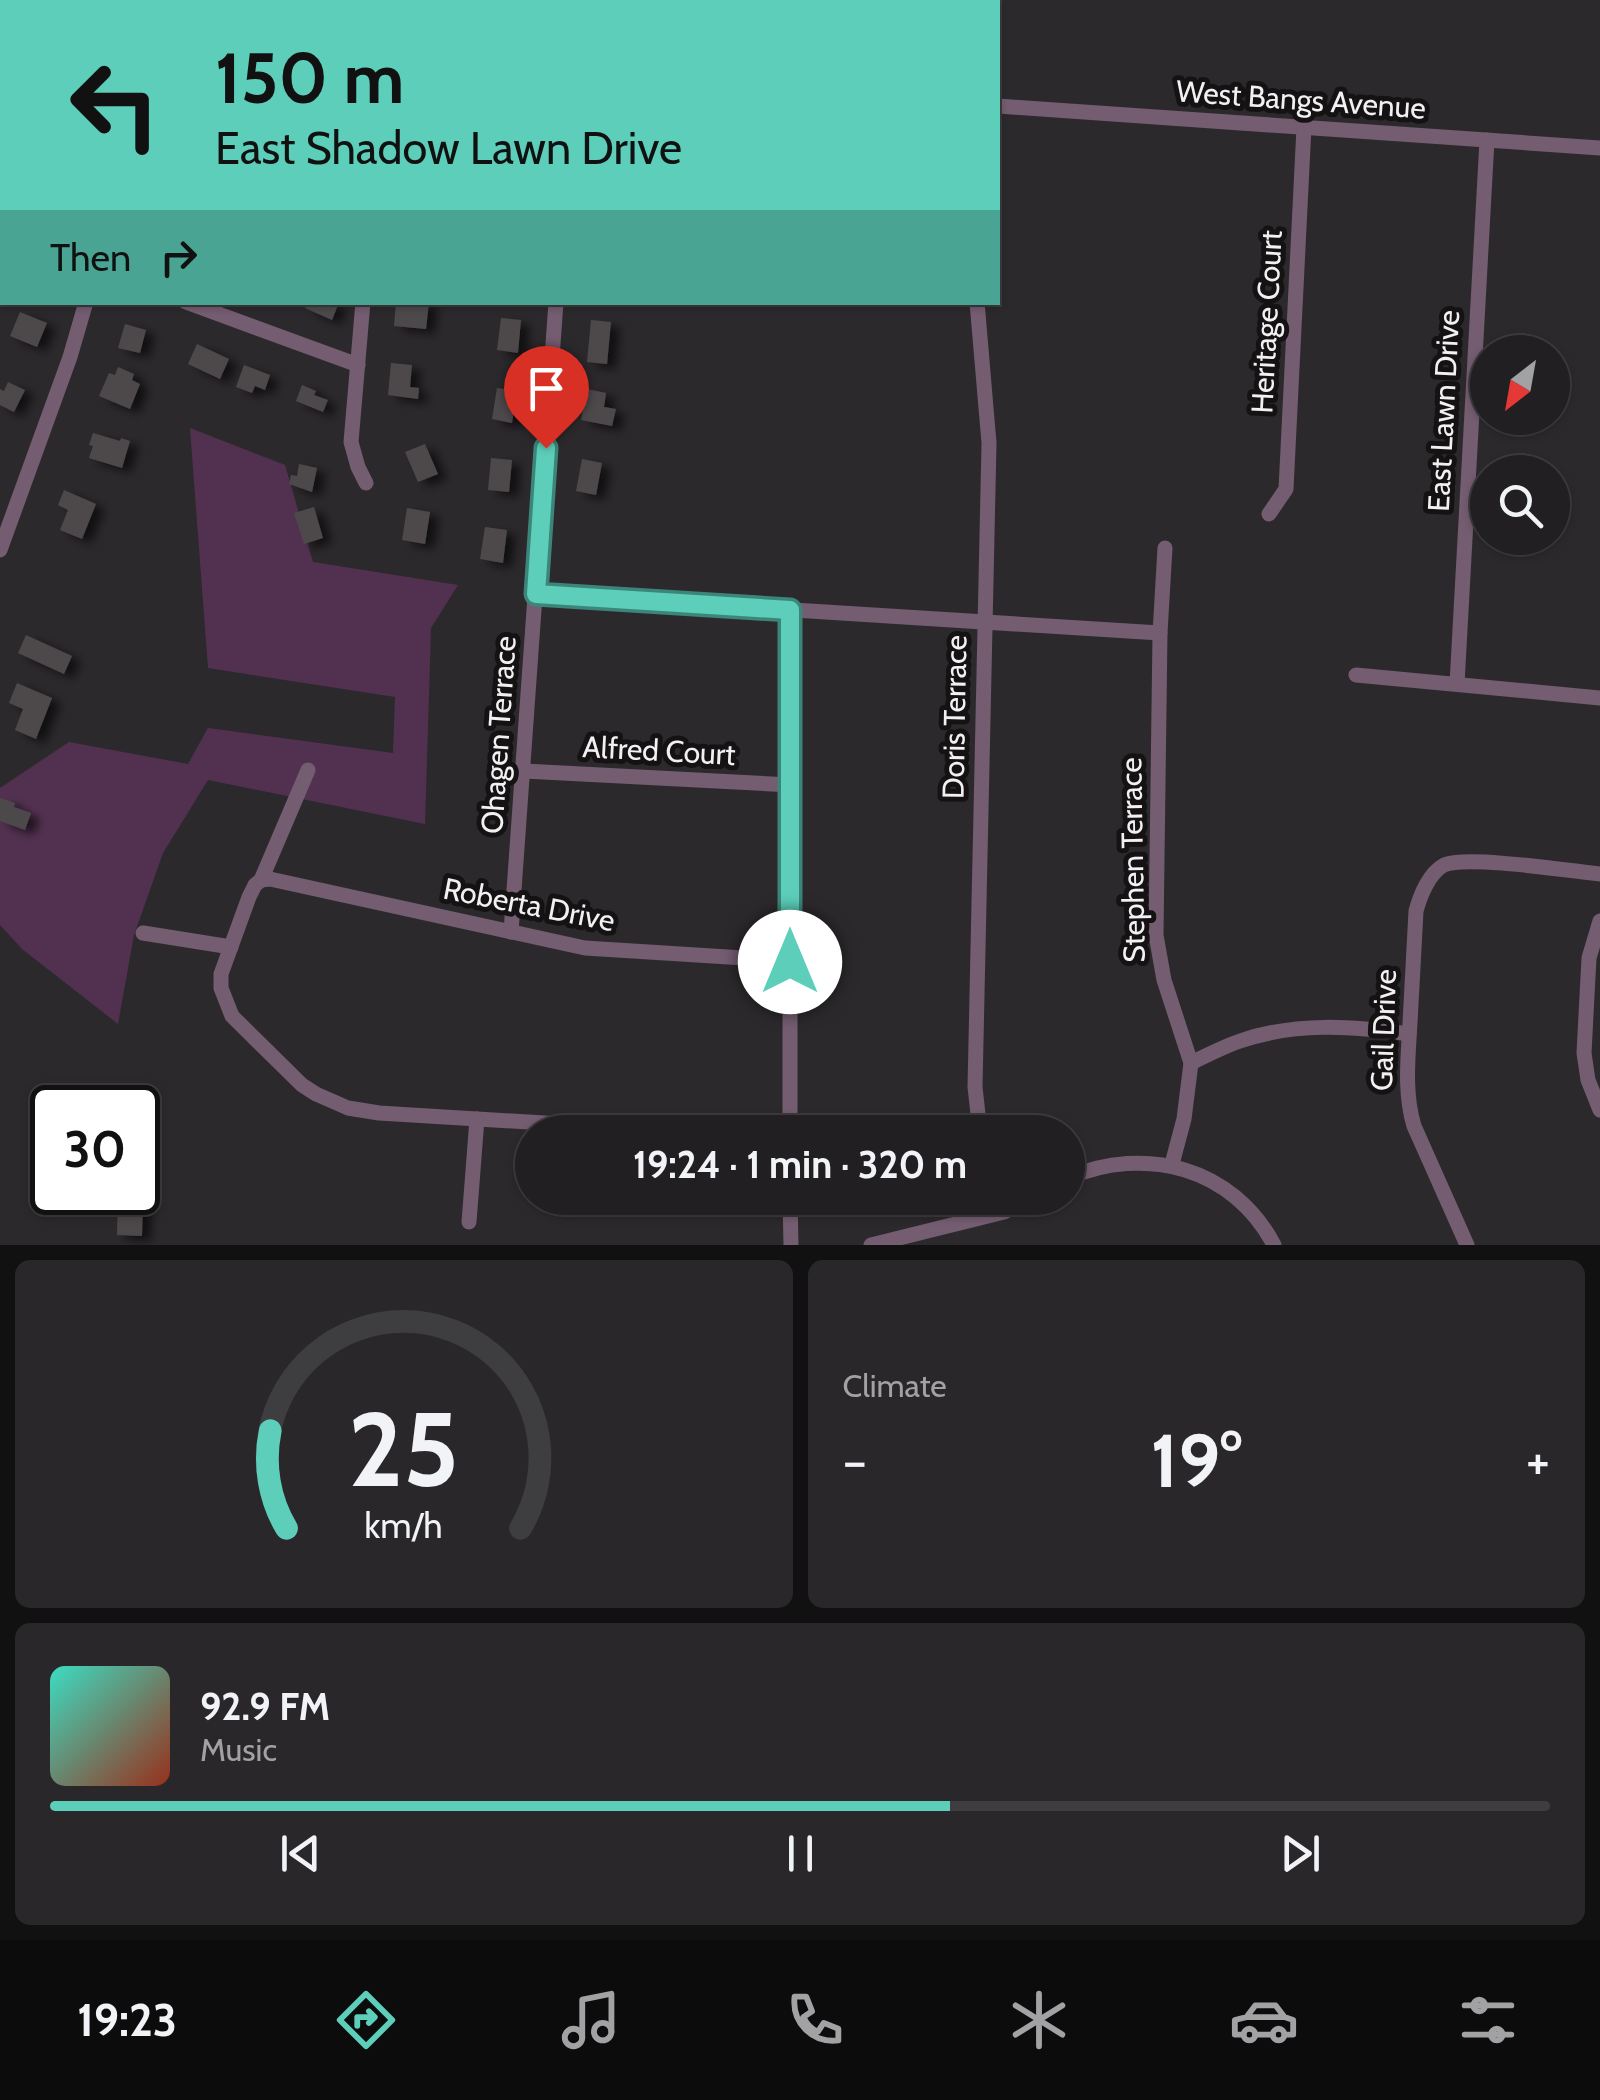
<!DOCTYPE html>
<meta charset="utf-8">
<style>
:root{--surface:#211f21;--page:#29272a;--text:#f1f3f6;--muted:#a2a2a5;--line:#3e3d3f;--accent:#5cceba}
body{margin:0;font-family:Cabin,sans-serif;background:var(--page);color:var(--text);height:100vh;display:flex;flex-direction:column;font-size:38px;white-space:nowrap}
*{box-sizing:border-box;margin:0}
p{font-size:32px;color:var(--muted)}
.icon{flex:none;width:55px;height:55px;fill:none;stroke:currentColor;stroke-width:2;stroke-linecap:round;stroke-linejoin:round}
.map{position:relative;height:1245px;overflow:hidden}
.drawer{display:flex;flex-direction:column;gap:15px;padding:15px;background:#121112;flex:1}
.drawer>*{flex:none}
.hud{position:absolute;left:0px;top:0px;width:1000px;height:305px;box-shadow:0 2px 8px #0004,0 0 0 2px var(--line);background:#5cceba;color:#111;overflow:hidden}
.needle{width:65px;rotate:211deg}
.tools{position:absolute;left:1470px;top:335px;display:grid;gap:20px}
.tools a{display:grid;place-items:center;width:100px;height:100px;border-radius:50%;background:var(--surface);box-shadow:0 2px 8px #0004,0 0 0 2px var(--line);font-size:50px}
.speed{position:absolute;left:30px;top:1085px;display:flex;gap:20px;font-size:50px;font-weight:700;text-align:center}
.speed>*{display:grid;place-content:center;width:130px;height:130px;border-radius:50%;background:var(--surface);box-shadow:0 2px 8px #0004,0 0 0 2px var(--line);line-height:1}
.speed .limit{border:5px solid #111;border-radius:15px;background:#fff;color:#111}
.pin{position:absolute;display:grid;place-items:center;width:85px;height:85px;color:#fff;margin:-102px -42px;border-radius:50% 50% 50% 0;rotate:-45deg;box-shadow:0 0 10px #0007}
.pin .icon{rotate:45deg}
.me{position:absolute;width:110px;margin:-55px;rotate:0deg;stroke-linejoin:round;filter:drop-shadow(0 0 8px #0008)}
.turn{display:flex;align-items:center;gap:35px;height:210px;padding:0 50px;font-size:45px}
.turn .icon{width:130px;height:130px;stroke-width:2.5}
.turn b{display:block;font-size:70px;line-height:85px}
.then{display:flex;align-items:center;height:95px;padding:0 50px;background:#0003;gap:20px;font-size:38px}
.big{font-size:75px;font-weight:700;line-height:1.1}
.drawer .tile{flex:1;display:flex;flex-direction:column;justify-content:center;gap:15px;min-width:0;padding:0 35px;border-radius:15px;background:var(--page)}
.drawer .dial{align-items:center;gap:0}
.dial svg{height:260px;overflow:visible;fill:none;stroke:var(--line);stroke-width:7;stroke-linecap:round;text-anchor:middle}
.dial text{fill:var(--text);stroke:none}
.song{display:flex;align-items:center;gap:30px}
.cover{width:120px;height:120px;border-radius:15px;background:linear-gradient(135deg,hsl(170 70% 55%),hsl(10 70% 35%))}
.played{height:10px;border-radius:5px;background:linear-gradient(90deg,var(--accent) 60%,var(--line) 60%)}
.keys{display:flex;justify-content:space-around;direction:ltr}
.heat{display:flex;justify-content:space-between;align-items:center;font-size:55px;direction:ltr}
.drawer .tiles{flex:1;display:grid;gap:15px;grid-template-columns:1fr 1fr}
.tile:last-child{grid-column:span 2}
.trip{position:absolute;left:515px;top:1115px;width:570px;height:100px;border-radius:50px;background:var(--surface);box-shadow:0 2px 8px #0004,0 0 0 2px var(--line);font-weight:700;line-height:100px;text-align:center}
.tab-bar{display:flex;height:160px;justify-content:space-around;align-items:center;background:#0d0c0d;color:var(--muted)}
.tab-bar .icon{width:70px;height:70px}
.tab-bar .active{color:var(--accent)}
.tab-bar b{font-size:45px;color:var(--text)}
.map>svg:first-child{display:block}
.green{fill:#523150}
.building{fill:#4d494c;filter:url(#shadow)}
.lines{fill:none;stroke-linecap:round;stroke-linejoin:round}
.minor{stroke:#745c71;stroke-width:15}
.route-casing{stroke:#3c8679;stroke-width:25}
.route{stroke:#5cceba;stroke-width:18}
.labels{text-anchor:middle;stroke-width:10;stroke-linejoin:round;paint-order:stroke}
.street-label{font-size:30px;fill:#f2f0f2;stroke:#141213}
</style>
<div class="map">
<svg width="1600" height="1245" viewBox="0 0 1600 1245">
<defs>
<filter id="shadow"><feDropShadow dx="9" dy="5" stdDeviation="5" flood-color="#0009"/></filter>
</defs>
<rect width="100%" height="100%" fill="#2c292c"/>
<polygon class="green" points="190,428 285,465 313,562 458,585 431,628 425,824 208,780 163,853 134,935 118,1024 22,949 0,925 0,788 69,742 188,764 208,728 393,753 395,697 208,668"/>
<g class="building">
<polygon points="308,302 332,302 338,305 332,320 305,308"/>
<polygon points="396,302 429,302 426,329 394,326"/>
<polygon points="20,312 47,323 37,347 10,336"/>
<polygon points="501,318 521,320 518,353 497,350"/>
<polygon points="591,320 611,322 607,364 587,362"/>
<polygon points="125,324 146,330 140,353 118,348"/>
<polygon points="197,344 229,359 220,379 188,364"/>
<polygon points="391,363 412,365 410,387 419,388 418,399 388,395"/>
<polygon points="244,365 270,375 265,390 255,386 252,393 236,387"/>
<polygon points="118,367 134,374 132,380 140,384 130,409 99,396 109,373 115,375"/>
<polygon points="8,382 25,390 14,412 0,405 0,389 4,391"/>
<polygon points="302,385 316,391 314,395 328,400 323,412 296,401"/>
<polygon points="497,388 517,391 512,423 492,419"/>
<polygon points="587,389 606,393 604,407 616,409 612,426 581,420"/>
<polygon points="93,433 120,441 121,438 130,441 122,468 89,458 93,446 89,445"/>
<polygon points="425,444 438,474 418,482 405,452"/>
<polygon points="491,458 512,460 509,492 488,490"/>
<polygon points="582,459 602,463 596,495 576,491"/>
<polygon points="299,464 317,468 312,492 289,484 291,475 297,476"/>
<polygon points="64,490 96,504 82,539 60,530 68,510 58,505"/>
<polygon points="314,507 323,538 304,544 294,513"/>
<polygon points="407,508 430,512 425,544 402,540"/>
<polygon points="485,527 507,530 503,563 480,559"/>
<polygon points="26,635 72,656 64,674 18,653"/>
<polygon points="17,683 52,698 36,739 15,730 23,709 9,703"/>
<polygon points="0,798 15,803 14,807 31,813 25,830 0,821"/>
<polygon points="118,1199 143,1199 142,1236 117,1235"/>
</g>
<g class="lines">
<g class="minor">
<polyline points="871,0 871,2"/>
<polyline points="163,2 165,0"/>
<polyline points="553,2 553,0"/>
<polyline points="0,34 2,34"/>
<polyline points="998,106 1600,148"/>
<polyline points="186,302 358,365"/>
<polyline points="363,302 351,442 358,467 366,483"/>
<polyline points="977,302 989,443 975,1087 980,1132"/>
<polyline points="1269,514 1286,489 1304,127"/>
<polyline points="1165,548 1160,633 1156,935 1164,980 1191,1063 1184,1119 1172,1164"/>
<polyline points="0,550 70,357 86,302"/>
<polyline points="537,594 1160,633"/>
<polyline points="790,610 790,1132"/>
<polyline points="1356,675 1600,698"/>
<polyline points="1457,684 1487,140"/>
<polyline points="308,770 261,880 255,885 249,897 221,974 221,988 232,1016 302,1085 316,1094 348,1108 379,1113 692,1132"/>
<polyline points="524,771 791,785"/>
<polyline points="261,880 270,879 585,948 790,961"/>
<polyline points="1600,921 1589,958 1584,1053 1588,1080 1600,1110"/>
<polyline points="511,932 556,302"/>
<polyline points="143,933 231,947"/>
<path d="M1191,1063C1207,1055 1223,1047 1240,1041C1295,1022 1353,1026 1409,1034"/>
<path d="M1068,1178C1145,1145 1233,1167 1274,1245"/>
<polyline points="790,1198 791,1245"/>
<polyline points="469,1222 477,1119"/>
<polyline points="871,1245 1004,1212 1033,1198"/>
<path d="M1467,1245L1414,1126C1404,1093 1408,1058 1410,1023C1412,986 1414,948 1416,911C1420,896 1429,873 1444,865C1466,855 1571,871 1600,874"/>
</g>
</g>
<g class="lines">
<g class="route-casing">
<polyline id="route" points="546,448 536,594 790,610 790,962"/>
</g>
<use href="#route" class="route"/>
</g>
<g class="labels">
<g class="street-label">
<text transform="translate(1301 100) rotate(4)" y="10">West Bangs Avenue</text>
<text transform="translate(1267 322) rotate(-87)" y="10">Heritage Court</text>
<text transform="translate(1444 411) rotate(-87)" y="10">East Lawn Drive</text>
<text transform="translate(955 717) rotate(-89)" y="10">Doris Terrace</text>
<text transform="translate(499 735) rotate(-86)" y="10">Ohagen Terrace</text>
<text transform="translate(659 751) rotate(3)" y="10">Alfred Court</text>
<text transform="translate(1133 860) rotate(-91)" y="10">Stephen Terrace</text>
<text transform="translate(529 905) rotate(11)" y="10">Roberta Drive</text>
<text transform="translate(1384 1030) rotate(-88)" y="10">Gail Drive</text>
</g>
</g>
</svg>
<div class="tools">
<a><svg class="needle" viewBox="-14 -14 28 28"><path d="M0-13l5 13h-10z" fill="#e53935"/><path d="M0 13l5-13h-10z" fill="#a2a2a5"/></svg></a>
<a><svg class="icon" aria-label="search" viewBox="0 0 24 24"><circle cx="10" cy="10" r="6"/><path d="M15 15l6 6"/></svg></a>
</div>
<div class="speed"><div class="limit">30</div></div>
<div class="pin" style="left:546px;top:448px;background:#d93025"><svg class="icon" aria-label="arrive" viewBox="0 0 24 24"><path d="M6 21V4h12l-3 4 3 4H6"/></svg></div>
<svg class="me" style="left:790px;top:962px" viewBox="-20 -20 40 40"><circle r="19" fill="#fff"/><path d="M0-13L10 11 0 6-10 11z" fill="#5cceba"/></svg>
<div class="trip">19:24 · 1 min · 320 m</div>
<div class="hud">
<div class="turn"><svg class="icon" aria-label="left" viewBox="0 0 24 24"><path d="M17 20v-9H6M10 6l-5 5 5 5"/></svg><div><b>150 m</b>East Shadow Lawn Drive</div></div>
<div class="then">Then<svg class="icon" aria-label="right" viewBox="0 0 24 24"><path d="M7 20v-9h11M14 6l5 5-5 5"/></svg></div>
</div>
</div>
<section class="drawer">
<div class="tiles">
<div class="tile dial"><svg viewBox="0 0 100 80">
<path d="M14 69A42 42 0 1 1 86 69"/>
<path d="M14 69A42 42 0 0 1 9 39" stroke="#5cceba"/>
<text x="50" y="56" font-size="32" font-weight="700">25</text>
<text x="50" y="72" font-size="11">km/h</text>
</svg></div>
<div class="tile"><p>Climate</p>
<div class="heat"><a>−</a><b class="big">19°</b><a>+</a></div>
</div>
<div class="tile">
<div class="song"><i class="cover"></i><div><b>92.9 FM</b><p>Music</p></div></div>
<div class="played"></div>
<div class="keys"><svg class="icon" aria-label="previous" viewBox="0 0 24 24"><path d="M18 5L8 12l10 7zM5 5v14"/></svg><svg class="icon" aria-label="pause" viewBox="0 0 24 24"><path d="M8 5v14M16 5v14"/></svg><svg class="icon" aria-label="next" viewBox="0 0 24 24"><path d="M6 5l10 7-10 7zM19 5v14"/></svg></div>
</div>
</div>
</section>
<nav class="tab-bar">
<b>19:23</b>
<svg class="icon active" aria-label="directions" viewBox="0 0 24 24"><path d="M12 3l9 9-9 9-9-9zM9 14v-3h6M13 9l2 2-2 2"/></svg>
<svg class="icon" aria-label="music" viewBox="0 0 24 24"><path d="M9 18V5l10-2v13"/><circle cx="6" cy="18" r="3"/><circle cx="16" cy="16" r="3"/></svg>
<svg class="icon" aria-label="phone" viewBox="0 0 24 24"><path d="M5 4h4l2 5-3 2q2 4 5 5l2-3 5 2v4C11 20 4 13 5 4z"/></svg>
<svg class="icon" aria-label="climate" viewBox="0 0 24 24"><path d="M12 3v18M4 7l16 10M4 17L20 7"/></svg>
<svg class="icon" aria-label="car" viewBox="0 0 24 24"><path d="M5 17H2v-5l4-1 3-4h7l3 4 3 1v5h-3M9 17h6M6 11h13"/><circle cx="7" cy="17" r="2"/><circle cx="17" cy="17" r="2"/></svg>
<svg class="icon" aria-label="filters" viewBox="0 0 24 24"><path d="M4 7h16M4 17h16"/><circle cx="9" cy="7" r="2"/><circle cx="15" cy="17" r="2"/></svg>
</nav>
